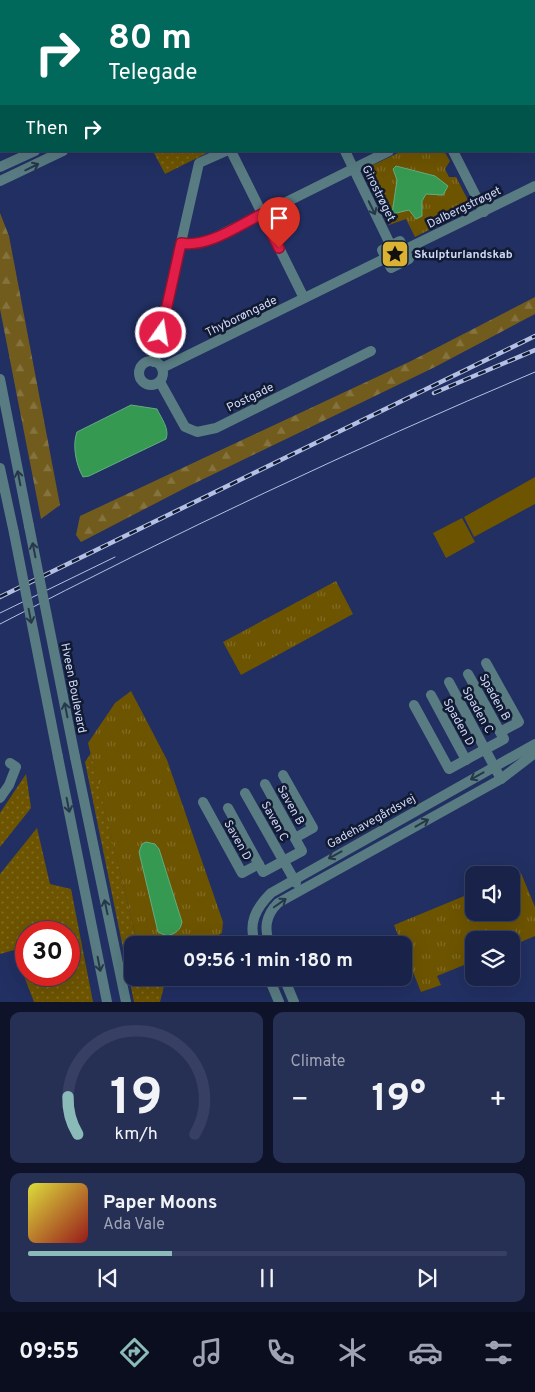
<!DOCTYPE html>
<meta charset="utf-8">
<style>
:root{--surface:#19234a;--page:#262f54;--text:#f1f3f6;--muted:#9fa4b5;--line:#374062;--accent:#8bbbb9}
body{margin:0;font-family:Overpass,sans-serif;background:var(--page);color:var(--text);height:100vh;display:flex;flex-direction:column;font-size:19px;white-space:nowrap}
*{box-sizing:border-box;margin:0}
p{font-size:16px;color:var(--muted)}
.icon{flex:none;width:28px;height:28px;fill:none;stroke:currentColor;stroke-width:2;stroke-linecap:round;stroke-linejoin:round}
.map{position:relative;height:1002px;overflow:hidden}
.details{display:flex;flex-direction:column;gap:10px;padding:10px;background:#0e1329;flex:1}
.details>*{flex:none}
.top-card{position:absolute;left:0px;top:0px;width:535px;height:152px;box-shadow:0 5px 20px #0002,0 0 0 1px var(--line);background:#00695c;color:#fff;overflow:hidden}
.controls{position:absolute;left:465px;top:866px;display:grid;gap:10px}
.controls a{display:grid;place-items:center;width:55px;height:55px;border-radius:10px;background:var(--surface);box-shadow:0 5px 20px #0002,0 0 0 1px var(--line);font-size:25px}
.speed{position:absolute;left:15px;top:921px;display:flex;gap:10px;font-size:25px;font-weight:700;text-align:center}
.speed>*{display:grid;place-content:center;width:65px;height:65px;border-radius:50%;background:var(--surface);box-shadow:0 5px 20px #0002,0 0 0 1px var(--line);line-height:1}
.speed .limit{border:8px solid #d22;background:#fff;color:#111}
.pin{position:absolute;display:grid;place-items:center;width:42px;height:42px;color:#fff;margin:-51px -21px;border-radius:50% 50% 50% 0;rotate:-45deg;box-shadow:0 0 5px #0007}
.pin .icon{rotate:45deg}
.me{position:absolute;width:55px;margin:-28px;rotate:13deg;stroke-linejoin:round;filter:drop-shadow(0 0 4px #0008)}
.turn{display:flex;align-items:center;gap:18px;height:105px;padding:0 25px;font-size:22px}
.turn .icon{width:65px;height:65px;stroke-width:2.5}
.turn b{display:block;font-size:35px;line-height:42px}
.then{display:flex;align-items:center;height:48px;padding:0 25px;background:#0003;gap:10px;font-size:19px}
.big{font-size:38px;font-weight:700;line-height:1.1}
.details .widget{flex:1;display:flex;flex-direction:column;justify-content:center;gap:8px;min-width:0;padding:0 18px;border-radius:10px;background:var(--page)}
.details .dial{align-items:center;gap:0}
.dial svg{height:130px;overflow:visible;fill:none;stroke:var(--line);stroke-width:7;stroke-linecap:round;text-anchor:middle}
.dial text{fill:var(--text);stroke:none}
.song{display:flex;align-items:center;gap:15px}
.cover{width:60px;height:60px;border-radius:8px;background:linear-gradient(135deg,hsl(60 70% 55%),hsl(0 70% 35%))}
.played{height:5px;border-radius:2px;background:linear-gradient(90deg,var(--accent) 30%,var(--line) 30%)}
.keys{display:flex;justify-content:space-around;direction:ltr}
.heat{display:flex;justify-content:space-between;align-items:center;font-size:28px;direction:ltr}
.details .tiles{flex:1;display:grid;gap:10px;grid-template-columns:1fr 1fr}
.widget:last-child{grid-column:span 2}
.trip{position:absolute;left:124px;top:936px;width:288px;height:50px;border-radius:10px;background:var(--surface);box-shadow:0 5px 20px #0002,0 0 0 1px var(--line);font-weight:700;line-height:50px;text-align:center}
.dock{display:flex;height:80px;justify-content:space-around;align-items:center;background:#0a0e1e;color:var(--muted)}
.dock .icon{width:35px;height:35px}
.dock .selected{color:var(--accent)}
.dock b{font-size:22px;color:var(--text)}
.map>svg:first-child{display:block}
.grass{fill:url(#grass-dots);fill-rule:evenodd}
.forest{fill:url(#forest-firs)}
.park{fill:url(#park-tufts)}
.pitch{fill:#6d5400}
.water{fill:#369951;stroke:#63ac83}
.lines{fill:none;stroke-linecap:round;stroke-linejoin:round}
.minor{stroke:#587c82;stroke-width:10}
.tram{stroke:#b4c0e3;stroke-width:1}
.rail-casing{stroke:#b4c0e3;stroke-width:4.5}
.rail{stroke:#121a31;stroke-width:2.5;stroke-dasharray:8;stroke-linecap:butt}
.minor-bridge{stroke:#587c82;stroke-width:10}
.oneway{stroke:#273749}
.route-casing{stroke:#92132f;stroke-width:12}
.route{stroke:#e11d48;stroke-width:9}
.labels{text-anchor:middle;stroke-width:5;stroke-linejoin:round;paint-order:stroke}
.street-label{font-size:12px;fill:#cdd9f9;stroke:#121a31}
.poi-label{font-size:12px;font-weight:bold;fill:#cdd9f9;stroke:#121a31;text-anchor:start}
</style>
<div class="map">
<svg width="535" height="1002" viewBox="0 0 535 1002">
<defs>
<pattern id="grass-dots" width="8" height="8" patternUnits="userSpaceOnUse" patternTransform="scale(1.25)"><rect width="8" height="8" fill="#6d5400"/><path d="M2 2h.1M6 6h.1" fill="none" stroke="#816c26" stroke-width="1.8" stroke-linecap="round"/></pattern>
<pattern id="forest-firs" width="22" height="20" patternUnits="userSpaceOnUse" patternTransform="scale(1.25)"><rect width="22" height="20" fill="#725c1d"/><path d="M5 1l3.5 6h-7zM16 11l3.5 6h-7z" fill="#85733f"/></pattern>
<pattern id="park-tufts" width="24" height="20" patternUnits="userSpaceOnUse" patternTransform="scale(1.25)"><rect width="24" height="20" fill="#6d5400"/><path d="M3 7l-1-3M5 7V3M7 7l1-3M15 17l-1-3M17 17v-4M19 17l1-3" fill="none" stroke="#816c26"/></pattern>
</defs>
<rect width="100%" height="100%" fill="#212f62"/>
<g class="grass">
<polygon points="153,151 211,151 165,174"/>
<polygon points="91,753 138,945 132,945 132,978 166,978 160,1002 134,1002 85,762"/>
<polygon points="26,774 31,808 0,847 0,813"/>
<path d="M37,828L50,884L71,889L93,1002H34L14,950L0,954V874ZM26,932H69V975H26Z"/>
</g>
<g class="forest">
<polygon points="0,213 9,236 60,505 41,519 0,309"/>
<polygon points="535,297 535,314 435,367 187,487 81,542 76,535 80,516 411,361"/>
</g>
<g class="park">
<polygon points="402,151 444,151 450,161 445,169 449,177 456,177 472,208 415,237 406,219 389,225 363,170"/>
<polygon points="336,581 353,614 241,675 223,642"/>
<polygon points="131,691 167,760 223,922 222,933 201,945 138,945 88,743 115,703"/>
<polygon points="521,873 535,907 535,936 511,946 511,940 474,940 474,961 437,976 441,985 421,992 394,925 474,892 474,912 511,912 511,877"/>
</g>
<g class="pitch">
<polygon points="535,477 535,504 474,537 464,517"/>
<polygon points="462,518 475,542 446,558 433,533"/>
</g>
<g class="water">
<polygon points="396,166 435,176 448,186 443,195 426,194 422,201 422,216 416,219 409,210 392,214 397,180 393,169"/>
<path d="M131,405L157,409C161,418 170,429 166,439L89,476L83,477C76,465 72,445 77,432Z"/>
<path d="M146,842L155,844L159,849L182,922C180,931 176,933 167,936L158,932L139,852L142,844Z"/>
</g>
<g class="lines">
<g class="minor">
<polyline points="10,0 11,1"/>
<polyline points="100,0 100,1"/>
<polyline points="178,0 179,1"/>
<polyline points="359,1 361,0"/>
<polyline points="534,79 535,78"/>
<polyline points="534,104 535,106"/>
<polyline points="231,151 304,298"/>
<polyline points="345,151 391,246"/>
<polyline points="453,151 484,212"/>
<polyline points="0,167 35,151"/>
<polyline points="0,181 63,151"/>
<polygon points="400,241 409,259 391,268 382,250"/>
<polyline points="181,243 196,243 208,241 389,151"/>
<polyline points="404,250 535,186"/>
<circle cx="151" cy="373" r="12"/>
<polyline points="154,362 199,163 226,151"/>
<polyline points="162,368 386,258"/>
<polyline points="0,379 29,526"/>
<polyline points="160,382 185,427 197,432 216,428 371,351"/>
<polyline points="0,468 14,533"/>
<polyline points="486,663 519,722 500,732"/>
<polyline points="449,682 501,779"/>
<polyline points="431,695 466,760"/>
<polyline points="414,705 449,769 504,739 468,674"/>
<polyline points="58,757 107,1002"/>
<polyline points="75,757 126,1002"/>
<polyline points="283,775 313,828 295,838"/>
<polyline points="245,793 296,883"/>
<polyline points="0,798 9,785 16,767 10,763"/>
<polyline points="203,802 242,873 259,864"/>
<polyline points="228,808 263,872 302,851 265,784"/>
<path d="M256,945C247,924 256,908 271,893L535,744"/>
<path d="M270,945C264,929 265,916 278,903L501,779L535,753"/>
<polyline points="269,978 279,1002"/>
<polyline points="284,978 294,1002"/>
</g>
<g class="tram">
<polyline points="0,613 115,557"/>
<path d="M0,624C175,533 353,449 535,372"/>
</g>
<g class="rail-casing">
<g id="rail">
<polyline points="434,393 535,350"/>
<polyline points="0,597 535,336"/>
</g>
</g>
<use href="#rail" class="rail"/>
<g class="minor-bridge">
<polyline points="29,526 75,757"/>
<polyline points="14,533 58,757"/>
</g>
</g>
<defs><path id="oneway-shaft" d="M-6 0H5M1.5-3L5.5 0L1.5 3" fill="none" stroke-width="1.6" stroke-linecap="round" stroke-linejoin="round" transform="scale(1.25)"/></defs>
<g class="oneway">
<use href="#oneway-shaft" transform="translate(32 167) rotate(-26)"/>
<use href="#oneway-shaft" transform="translate(372 208) rotate(64)"/>
<use href="#oneway-shaft" transform="translate(19 478) rotate(-101)"/>
<use href="#oneway-shaft" transform="translate(34 550) rotate(-101)"/>
<use href="#oneway-shaft" transform="translate(30 616) rotate(79)"/>
<use href="#oneway-shaft" transform="translate(66 710) rotate(-101)"/>
<use href="#oneway-shaft" transform="translate(477 776) rotate(151)"/>
<use href="#oneway-shaft" transform="translate(68 805) rotate(79)"/>
<use href="#oneway-shaft" transform="translate(422 823) rotate(-29)"/>
<use href="#oneway-shaft" transform="translate(335 855) rotate(151)"/>
<use href="#oneway-shaft" transform="translate(280 903) rotate(-35)"/>
<use href="#oneway-shaft" transform="translate(106 907) rotate(-102)"/>
<use href="#oneway-shaft" transform="translate(99 964) rotate(79)"/>
</g>
<g class="lines">
<g class="route-casing">
<path id="route" d="M161,333L181,243C208,248 239,225 262,214L279,248"/>
</g>
<use href="#route" class="route"/>
</g>
<defs>
<g id="sight-square" transform="scale(1.4375)"><rect x="-9" y="-9" width="18" height="18" rx="4" fill="#dcb233" stroke="#121a31"/><path d="M0-6L1.8-2.2L6-1.7L2.9 1.2L3.7 5.4L0 3.3L-3.7 5.4L-2.9 1.2L-6-1.7L-1.8-2.2Z" fill="#111"/></g>
</defs>
<g fill-rule="evenodd">
<use href="#sight-square" x="395" y="254"/>
</g>
<g class="labels">
<g class="street-label">
<text transform="translate(379 193) rotate(64)" y="4">Girostrøget</text>
<text transform="translate(464 207) rotate(-26)" y="4">Dalbergstrøget</text>
<text transform="translate(241 316) rotate(-26)" y="4">Thyborøngade</text>
<text transform="translate(250 397) rotate(-26)" y="4">Postgade</text>
<text transform="translate(74 688) rotate(79)" y="4">Hveen Boulevard</text>
<text transform="translate(495 697) rotate(61)" y="4">Spaden B</text>
<text transform="translate(478 710) rotate(61)" y="4">Spaden C</text>
<text transform="translate(459 722) rotate(61)" y="4">Spaden D</text>
<text transform="translate(291 805) rotate(61)" y="4">Saven B</text>
<text transform="translate(275 821) rotate(61)" y="4">Saven C</text>
<text transform="translate(371 821) rotate(-29)" y="4">Gadehavegårdsvej</text>
<text transform="translate(238 840) rotate(61)" y="4">Saven D</text>
</g>
<g class="poi-label">
<text x="414" y="258">Skulpturlandskab</text>
</g>
</g>
</svg>
<div class="controls">
<a><svg class="icon" aria-label="sound" viewBox="0 0 24 24"><path d="M4 9h4l5-4v14l-5-4H4zM17 9q2 3 0 6"/></svg></a>
<a><svg class="icon" aria-label="layers" viewBox="0 0 24 24"><path d="M12 4l9 5-9 5-9-5zM3 14l9 5 9-5"/></svg></a>
</div>
<div class="speed"><div class="limit">30</div></div>
<div class="pin" style="left:279px;top:248px;background:#d93025"><svg class="icon" aria-label="arrive" viewBox="0 0 24 24"><path d="M6 21V4h12l-3 4 3 4H6"/></svg></div>
<svg class="me" style="left:161px;top:333px" viewBox="-20 -20 40 40"><circle r="17" fill="#e11d48" stroke="#fff" stroke-width="3"/><path d="M0-11L8 9 0 5-8 9z" fill="#fff"/></svg>
<div class="trip">09:56 · 1 min · 180 m</div>
<div class="top-card">
<div class="turn"><svg class="icon" aria-label="right" viewBox="0 0 24 24"><path d="M7 20v-9h11M14 6l5 5-5 5"/></svg><div><b>80 m</b>Telegade</div></div>
<div class="then">Then<svg class="icon" aria-label="right" viewBox="0 0 24 24"><path d="M7 20v-9h11M14 6l5 5-5 5"/></svg></div>
</div>
</div>
<section class="details">
<div class="tiles">
<div class="widget dial"><svg viewBox="0 0 100 80">
<path d="M14 69A42 42 0 1 1 86 69"/>
<path d="M14 69A42 42 0 0 1 8 46" stroke="#8bbbb9"/>
<text x="50" y="56" font-size="32" font-weight="700">19</text>
<text x="50" y="72" font-size="11">km/h</text>
</svg></div>
<div class="widget"><p>Climate</p>
<div class="heat"><a>−</a><b class="big">19°</b><a>+</a></div>
</div>
<div class="widget">
<div class="song"><i class="cover"></i><div><b>Paper Moons</b><p>Ada Vale</p></div></div>
<div class="played"></div>
<div class="keys"><svg class="icon" aria-label="previous" viewBox="0 0 24 24"><path d="M18 5L8 12l10 7zM5 5v14"/></svg><svg class="icon" aria-label="pause" viewBox="0 0 24 24"><path d="M8 5v14M16 5v14"/></svg><svg class="icon" aria-label="next" viewBox="0 0 24 24"><path d="M6 5l10 7-10 7zM19 5v14"/></svg></div>
</div>
</div>
</section>
<nav class="dock">
<b>09:55</b>
<svg class="icon selected" aria-label="directions" viewBox="0 0 24 24"><path d="M12 3l9 9-9 9-9-9zM9 14v-3h6M13 9l2 2-2 2"/></svg>
<svg class="icon" aria-label="music" viewBox="0 0 24 24"><path d="M9 18V5l10-2v13"/><circle cx="6" cy="18" r="3"/><circle cx="16" cy="16" r="3"/></svg>
<svg class="icon" aria-label="phone" viewBox="0 0 24 24"><path d="M5 4h4l2 5-3 2q2 4 5 5l2-3 5 2v4C11 20 4 13 5 4z"/></svg>
<svg class="icon" aria-label="climate" viewBox="0 0 24 24"><path d="M12 3v18M4 7l16 10M4 17L20 7"/></svg>
<svg class="icon" aria-label="car" viewBox="0 0 24 24"><path d="M5 17H2v-5l4-1 3-4h7l3 4 3 1v5h-3M9 17h6M6 11h13"/><circle cx="7" cy="17" r="2"/><circle cx="17" cy="17" r="2"/></svg>
<svg class="icon" aria-label="filters" viewBox="0 0 24 24"><path d="M4 7h16M4 17h16"/><circle cx="9" cy="7" r="2"/><circle cx="15" cy="17" r="2"/></svg>
</nav>
